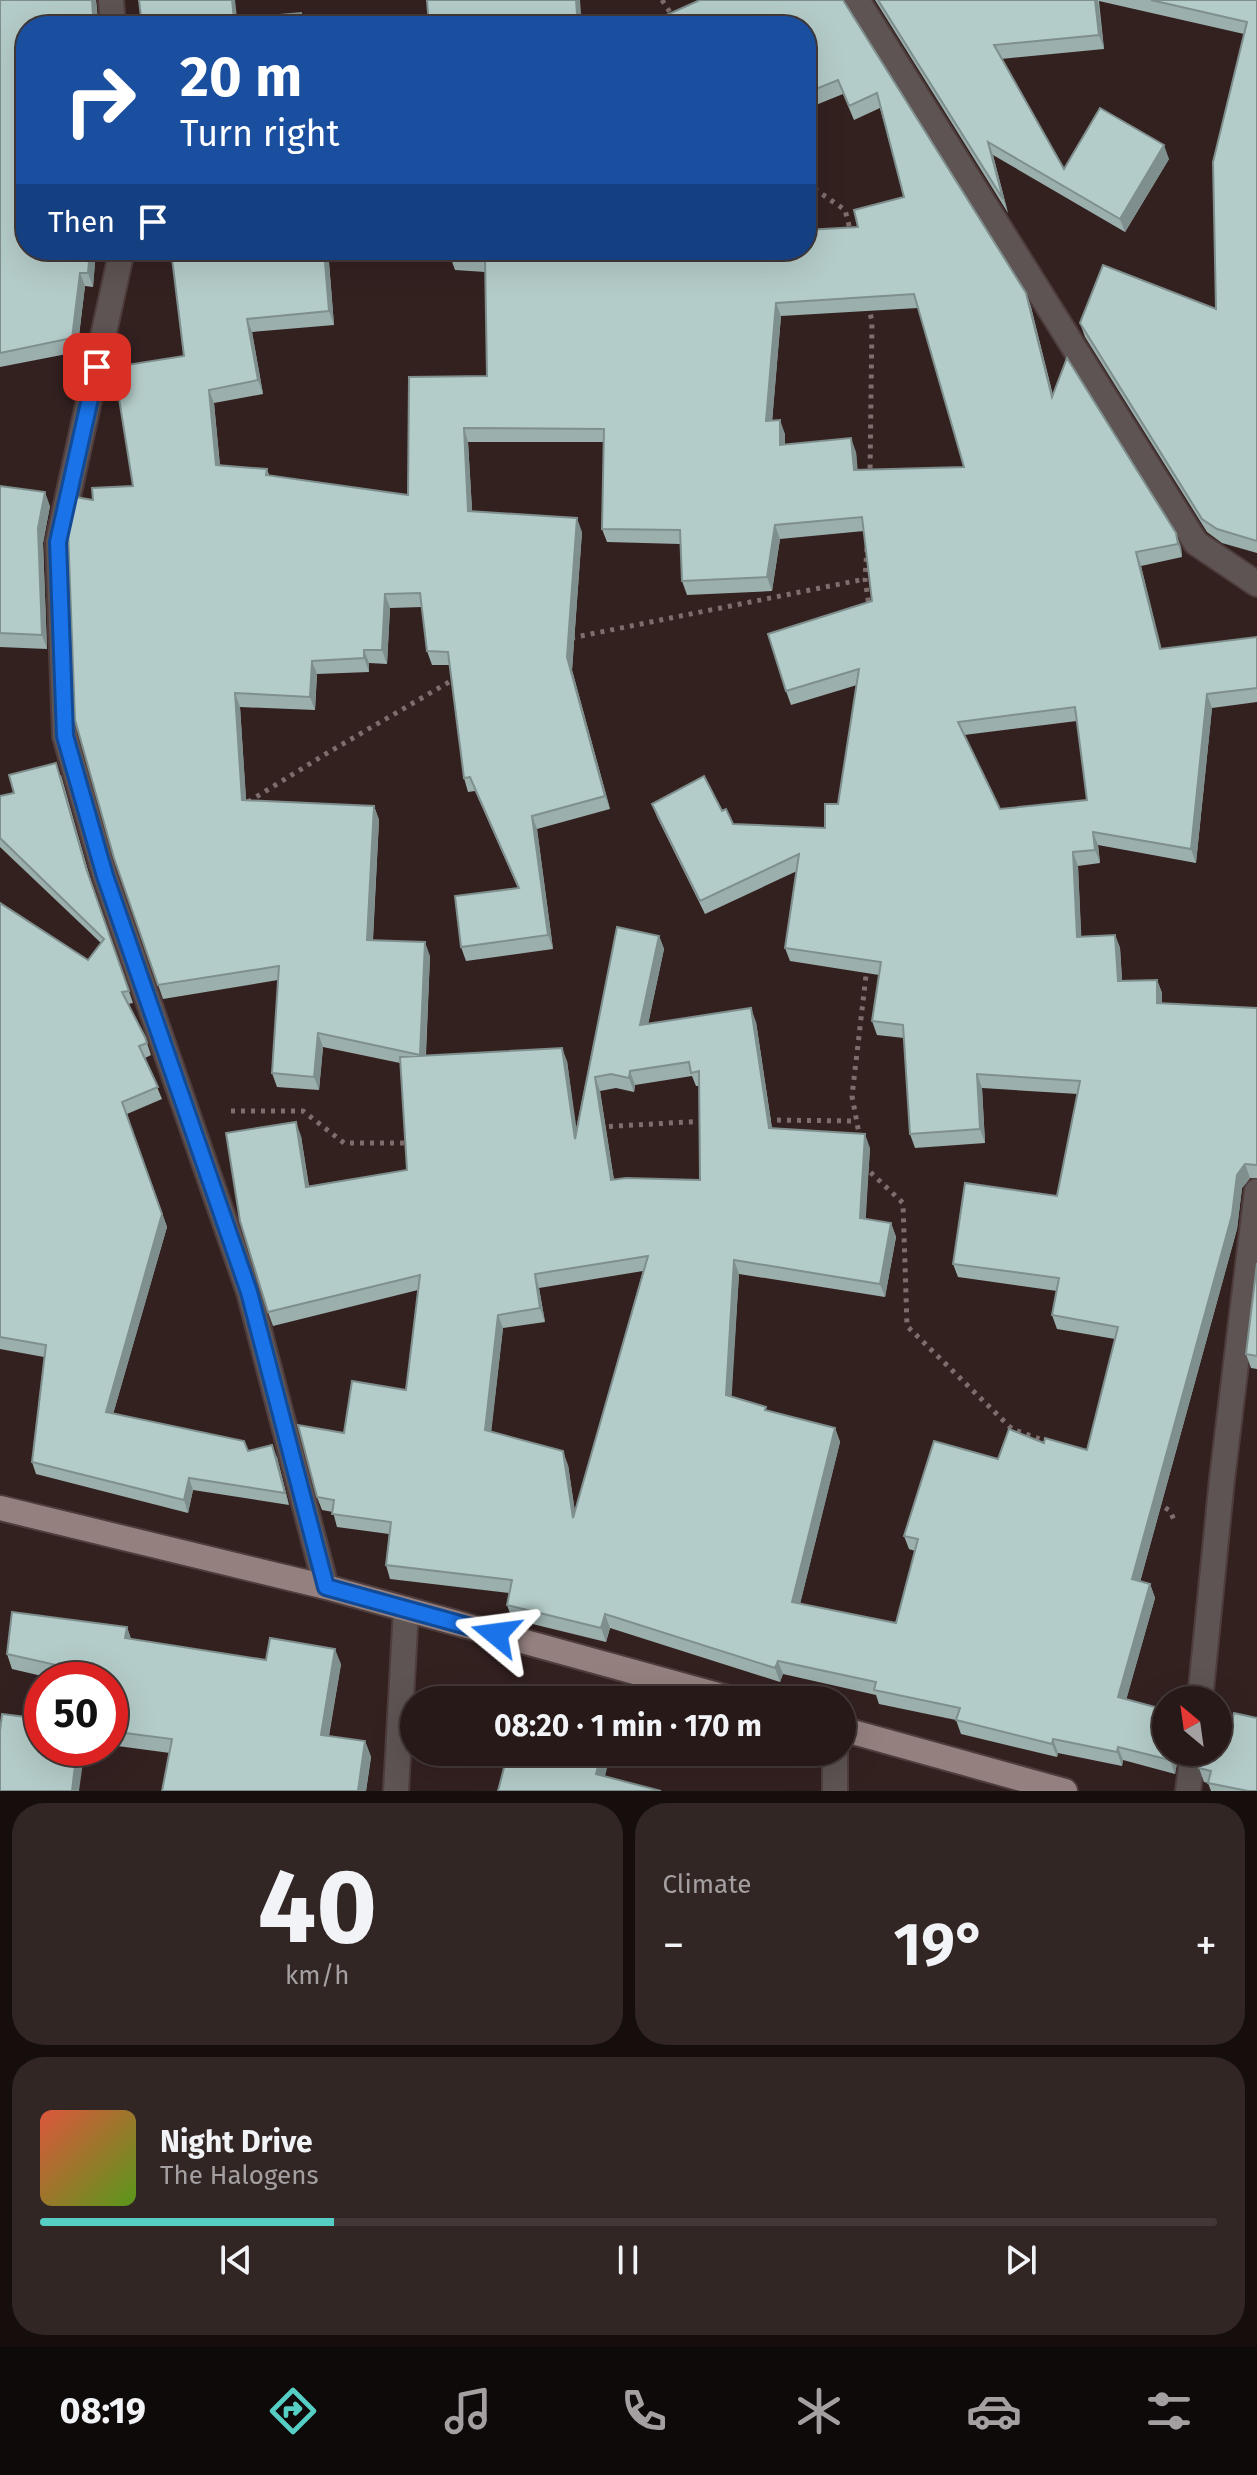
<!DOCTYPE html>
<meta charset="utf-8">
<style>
:root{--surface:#261918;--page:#322625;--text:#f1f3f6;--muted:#a4a0a2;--line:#423837;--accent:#56cec4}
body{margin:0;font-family:"Fira Sans",sans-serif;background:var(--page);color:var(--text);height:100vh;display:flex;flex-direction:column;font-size:30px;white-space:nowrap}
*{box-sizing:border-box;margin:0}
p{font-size:26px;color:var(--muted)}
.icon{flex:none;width:44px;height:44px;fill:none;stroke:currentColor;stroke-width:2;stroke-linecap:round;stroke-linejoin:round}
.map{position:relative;height:1791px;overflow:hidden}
.sheet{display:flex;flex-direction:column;gap:12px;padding:12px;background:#150e0d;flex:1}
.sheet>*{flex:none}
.guide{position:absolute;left:16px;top:16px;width:800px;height:244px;border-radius:32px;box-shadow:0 8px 32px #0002,0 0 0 2px var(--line);background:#1a4fa0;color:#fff;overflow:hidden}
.needle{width:52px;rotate:331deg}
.buttons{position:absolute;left:1152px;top:1686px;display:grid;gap:16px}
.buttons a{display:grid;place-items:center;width:80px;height:80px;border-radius:50%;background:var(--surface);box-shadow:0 8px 32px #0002,0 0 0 2px var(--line);font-size:40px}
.speed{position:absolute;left:24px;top:1662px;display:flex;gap:16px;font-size:40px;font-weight:700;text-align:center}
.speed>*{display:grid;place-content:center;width:104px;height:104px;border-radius:50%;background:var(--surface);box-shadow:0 8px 32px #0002,0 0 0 2px var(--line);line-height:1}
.speed .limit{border:12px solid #d22;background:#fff;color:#111}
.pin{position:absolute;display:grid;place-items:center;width:68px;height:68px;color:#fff;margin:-34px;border-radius:16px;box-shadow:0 4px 12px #0006}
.me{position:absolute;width:88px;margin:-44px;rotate:286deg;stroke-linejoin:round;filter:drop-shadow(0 0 6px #0008)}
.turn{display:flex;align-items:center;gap:28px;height:168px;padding:0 32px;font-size:36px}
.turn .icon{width:104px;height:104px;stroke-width:2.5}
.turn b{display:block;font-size:56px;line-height:68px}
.then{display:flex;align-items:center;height:76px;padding:0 32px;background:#0003;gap:16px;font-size:30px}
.big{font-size:60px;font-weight:700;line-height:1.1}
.sheet .tile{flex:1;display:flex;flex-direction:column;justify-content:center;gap:12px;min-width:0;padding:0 28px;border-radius:32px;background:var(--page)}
.sheet .dial{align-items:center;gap:0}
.dial b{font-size:104px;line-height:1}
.song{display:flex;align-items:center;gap:24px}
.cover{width:96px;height:96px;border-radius:12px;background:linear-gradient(135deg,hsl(10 70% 55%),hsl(90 70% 35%))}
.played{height:8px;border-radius:4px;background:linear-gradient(90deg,var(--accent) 25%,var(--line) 25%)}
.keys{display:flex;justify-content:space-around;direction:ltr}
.heat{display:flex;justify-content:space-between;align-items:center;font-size:44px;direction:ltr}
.sheet .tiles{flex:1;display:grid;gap:12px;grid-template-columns:1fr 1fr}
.tile:last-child{grid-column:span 2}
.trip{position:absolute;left:400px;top:1686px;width:456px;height:80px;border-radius:40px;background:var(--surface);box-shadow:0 8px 32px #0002,0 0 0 2px var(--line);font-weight:700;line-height:80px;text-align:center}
.dock{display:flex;height:128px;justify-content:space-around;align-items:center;background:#0f0a0a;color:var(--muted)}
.dock .icon{width:56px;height:56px}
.dock .on{color:var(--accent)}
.dock b{font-size:36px;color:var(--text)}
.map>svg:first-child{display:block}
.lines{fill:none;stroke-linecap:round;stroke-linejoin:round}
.minor-casing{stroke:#4e3d3c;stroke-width:28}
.major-casing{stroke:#4e3d3c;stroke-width:28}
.path{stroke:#7d6d6c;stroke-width:5;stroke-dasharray:4 6;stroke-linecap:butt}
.minor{stroke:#5d5453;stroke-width:24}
.major{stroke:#94817f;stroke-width:24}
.wall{fill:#9bafad;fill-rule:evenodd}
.shaded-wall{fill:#7e8f8d}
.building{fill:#b4ccc9;stroke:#7e8f8d;stroke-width:2;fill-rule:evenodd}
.route-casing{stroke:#114b97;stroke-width:20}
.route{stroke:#1a73e8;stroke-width:14}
</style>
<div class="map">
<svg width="1257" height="1791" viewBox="0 0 1257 1791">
<rect width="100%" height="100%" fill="#332120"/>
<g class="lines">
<g class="minor-casing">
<g id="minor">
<polyline points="111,0 113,26"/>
<polyline points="857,0 1196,543 1257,584"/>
<polyline points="122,250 58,542 65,736 105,876 249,1292 326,1587"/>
<polyline points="1200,1700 1222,1479 1257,1191"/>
<polyline points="396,1791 406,1609"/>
<polyline points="835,1791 835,1752"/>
<polyline points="1188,1791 1193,1752"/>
</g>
</g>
<g class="major-casing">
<g id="major">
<polyline points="0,1508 326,1587 736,1700"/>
<polyline points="842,1729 1065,1791"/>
</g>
</g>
<g class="path">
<polyline points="662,0 679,26"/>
<polyline points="806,183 845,210 851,233"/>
<polyline points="868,305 872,321 870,474"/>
<polyline points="867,548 865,579 869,606"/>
<polyline points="571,638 865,579"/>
<polyline points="248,802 329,752 456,678"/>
<polyline points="231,1111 303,1111 344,1143 410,1143"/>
<polyline points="767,1120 856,1121"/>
<polyline points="599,1127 705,1121"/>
<polyline points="860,1139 852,1096 867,967"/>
<polyline points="866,1164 867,1169 903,1203 907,1326 1012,1429 1048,1442"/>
<polyline points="1157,1502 1170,1511 1174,1520"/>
</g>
<use href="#minor" class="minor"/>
<use href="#major" class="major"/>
</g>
<g class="wall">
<polygon points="0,0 96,0 98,20 26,250 96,250 93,287 85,286 77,352 0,367"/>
<path d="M843,0L1026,293L1031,307L1053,395L1181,547L1182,557L1141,566L1161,649L1257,637V702L1212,708L1196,863L1098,845L1100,863L1078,866L1081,936L1115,935L1120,948L1122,981L1157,980L1162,993V1003L1257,1008V1178H1250L1242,1188L1237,1229L1140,1582L1150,1584L1155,1598L1126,1700L1179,1752L1175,1774L1123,1760L1122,1766L1058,1753L1057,1757L961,1734L956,1720L879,1704L876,1695L783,1674L780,1682L610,1628L606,1642L512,1619L507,1605L509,1593L390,1579L386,1565L389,1534L337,1527L333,1512L322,1510L317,1497L344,1433L406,1390L418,1290L273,1326L268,1312L301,1136L309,1186L407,1170L400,1063L323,1047L319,1090L277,1087L272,1073L278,980L163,999L114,858L93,500L133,486L184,356L171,250H328L334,325L252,332L263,394L214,403L220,465L267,469L269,475L408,495L487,376L485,272L455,270L450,256H767L858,227L904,197L880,108L854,120L843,94L806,109V26ZM918,308L964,467L857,470L856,452L785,444V434L772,421L781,316ZM468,442H604L602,529L607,542L680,544L682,581L687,595L772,591L780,539L864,531L872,601L786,691L791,705L857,685L838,804L825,828L733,824L722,811L652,804L657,817L705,914L797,871L785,948L790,961L879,975L872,1021L877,1035L904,1038L910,1134L915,1148L985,1143L982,1088L1078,1094L1057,1196L953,1264L958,1277L1057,1291L1052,1315L1057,1329L1115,1339L1087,1450L1044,1443L998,1459L904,1536L909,1549L915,1551L896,1623L800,1604L840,1442L835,1428L768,1411L731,1396L739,1274L885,1297L896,1237L891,1223L865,1219L870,1148L772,1128L756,1022L648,1024L664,949L659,936L617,927L576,1130L567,1061L426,1055L430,956L373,940L379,820L374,806L246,800L240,707L315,710L317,674L369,672V663L387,664L390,608L422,607L427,651L432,665H450L464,778L468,792L475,791L518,888L461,947L466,961L553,949L537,829L610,809L572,670L582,532L472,511ZM1077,721L1087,800L1000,809L964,735ZM692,1076L696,1086H699L700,1180H614L600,1091L616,1088L634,1092L635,1085ZM643,1271L575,1512L568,1465L491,1431L503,1328L545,1322L539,1288Z"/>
<polygon points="875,0 1257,0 1257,553 1222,543 1207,532 1085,337 1080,323 1216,309 1244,34 1099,1 1104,49 1001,59 1064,169 1169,159 1125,232 993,155 1008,213"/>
<polygon points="0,486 50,506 43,543 47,649 0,647"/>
<polygon points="61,775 91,881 133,1003 128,1004 145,1037 151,1055 145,1058 162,1099 127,1114 167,1227 113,1414 248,1451 277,1457 289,1505 193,1490 188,1513 36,1474 32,1462 44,1357 0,1349 0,903 88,960 101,943 0,847 0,796 14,793"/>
<polygon points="1257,1263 1257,1369 1251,1368 1246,1354"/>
<polygon points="127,1627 131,1639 266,1660 341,1664 329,1736 365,1741 371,1757 366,1791 162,1791 170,1753 110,1745 110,1680 59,1680 12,1669 7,1654"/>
<polygon points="1201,1752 1257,1791 1211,1791 1208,1783 1204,1782 1199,1768"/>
</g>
<g class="shaded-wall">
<polygon points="92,0 96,0 98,26 93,14"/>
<polygon points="232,0 235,0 238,26 234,19"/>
<polygon points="576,0 580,0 582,26 578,26"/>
<polygon points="1095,0 1098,0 1104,49 1099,35"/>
<polygon points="988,142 993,155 1008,213 1003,199"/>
<polygon points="1164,145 1169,159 1125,232 1120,219"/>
<polygon points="90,250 96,250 93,287 88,273"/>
<polygon points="324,250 328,250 334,325 329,311"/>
<polygon points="80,273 85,286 77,352 72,338"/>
<polygon points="1026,293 1031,307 1056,411 1052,397"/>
<polygon points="776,303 781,316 771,435 766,421"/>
<polygon points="247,319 252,332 263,394 258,380"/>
<polygon points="209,390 214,403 221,479 216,465"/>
<polygon points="780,420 785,434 785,459 780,445"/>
<polygon points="464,428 468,442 473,525 468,511"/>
<polygon points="851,438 856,452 859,484 854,470"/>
<polygon points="45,492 50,506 43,543 47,649 42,635 38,528"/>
<polygon points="577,518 582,532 572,670 610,809 605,796 567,657"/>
<polygon points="775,525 780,539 772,591 767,577"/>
<polygon points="1176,533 1181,547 1182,557 1178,544"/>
<polygon points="1136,552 1141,566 1165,662 1160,649"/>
<polygon points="385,594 390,608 387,664 382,650"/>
<polygon points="364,650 369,663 369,672 364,658"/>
<polygon points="312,661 317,674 315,710 310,697"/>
<polygon points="235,693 240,707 247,814 242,800"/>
<polygon points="1207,694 1212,708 1196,863 1191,849"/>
<polygon points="56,763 91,881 133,1003 86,868"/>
<polygon points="374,806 379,820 372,954 367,940"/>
<polygon points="532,816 537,829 553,949 548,935"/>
<polygon points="1093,832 1098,845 1100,863 1095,850"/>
<polygon points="1073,852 1078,866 1082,950 1077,937"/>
<polygon points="1115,935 1120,948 1123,994 1118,981"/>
<polygon points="659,936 664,949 645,1039 640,1025"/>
<polygon points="425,942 430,956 425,1069 420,1055"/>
<polygon points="1157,980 1162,993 1162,1017 1157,1003"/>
<polygon points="751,1008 756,1022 774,1142 769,1128"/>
<polygon points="318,1033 323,1047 319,1090 314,1077"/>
<polygon points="562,1048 567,1061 580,1153 575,1139"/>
<polygon points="630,1071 635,1085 634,1092 629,1078"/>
<polygon points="977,1074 982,1088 985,1143 980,1129"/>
<polygon points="595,1077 600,1091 616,1194 611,1180"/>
<polygon points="122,1102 167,1227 110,1425 106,1412"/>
<polygon points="296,1122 301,1136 311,1201 306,1187"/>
<polygon points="865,1134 870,1148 865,1232 860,1218"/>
<polygon points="1245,1164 1250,1178 1242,1188 1237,1229 1137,1593 1132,1579 1237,1175"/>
<polygon points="891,1223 896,1237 885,1297 880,1284"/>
<polygon points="734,1260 739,1274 731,1408 726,1395"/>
<polygon points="535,1274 539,1288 545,1322 540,1308"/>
<polygon points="498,1315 503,1328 490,1443 485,1430"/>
<polygon points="835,1428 840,1442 797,1616 792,1602"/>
<polygon points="272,1445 277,1457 289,1505 285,1493"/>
<polygon points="563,1451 568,1465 578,1532 573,1518"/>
<polygon points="189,1478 193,1490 188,1513 184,1500"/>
<polygon points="1150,1584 1155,1598 1123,1711 1118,1697"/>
<polygon points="605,1614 610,1628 606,1642 601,1628"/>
<polygon points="127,1627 132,1642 125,1638"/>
<polygon points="335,1649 341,1664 326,1751 321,1735"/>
<polygon points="778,1661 783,1674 780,1682 775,1668"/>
<polygon points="1053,1739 1058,1753 1057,1757 1052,1744"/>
<polygon points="365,1741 371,1757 366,1791 358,1791"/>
<polygon points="1118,1747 1123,1760 1122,1766 1117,1752"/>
<polygon points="77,1748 85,1748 79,1791 72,1791"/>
<polygon points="602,1752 606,1752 609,1760 602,1789 596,1774"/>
<polygon points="1172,1752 1179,1752 1175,1774 1170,1760"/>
</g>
<g class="building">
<polygon points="0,0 92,0 93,14 101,26 26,26 26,250 90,250 88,273 80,273 72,338 0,353"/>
<polygon points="139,0 232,0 234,19 301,13 302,26 142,26"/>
<polygon points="427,0 576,0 578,26 429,26"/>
<path d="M700,0H843L1026,293L1052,397L1067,358L1176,533L1178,544L1136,552L1160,649L1257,637V688L1207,694L1191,849L1093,832L1095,850L1073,852L1077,937L1115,935L1118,981L1157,980V1003L1257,1008V1165L1245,1164L1237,1175L1232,1215L1132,1579L1150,1584L1118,1697L1166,1710V1752H1172L1170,1760L1118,1747L1117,1752L1053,1739L1052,1744L956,1720L960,1708L874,1690L876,1682L778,1661L775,1668L605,1614L601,1628L507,1605L512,1580L386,1565L391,1522L332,1514L334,1500L317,1497L298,1425L344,1433L352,1381L406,1390L420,1275L268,1312L240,1221L226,1133L296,1122L306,1187L407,1170L400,1057L562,1048L575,1139L617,927L659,936L640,1025L751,1008L769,1128L865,1134L860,1218L891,1223L880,1284L734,1260L726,1395L766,1407L765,1410L835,1428L792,1602L896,1623L918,1539L904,1536L934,1441L998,1459L1009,1429L1044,1443L1045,1438L1087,1450L1118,1327L1052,1315L1059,1278L953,1264L965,1183L1057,1196L1080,1081L977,1074L980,1129L910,1134L903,1025L872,1021L881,962L785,948L799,854L700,901L652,804L704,776L722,811L726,809L733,824L825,828V804H838L859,669L786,691L768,634L872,601L862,517L775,525L767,577L682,581L680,530L602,529L604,429L464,428L468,511L577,518L567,657L605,796L532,816L548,935L461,947L455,896L519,888L470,777L464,778L448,652L427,651L420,593L385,594L382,650H364V658L312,661L310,697L235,693L242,800L374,806L367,940L425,942L420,1055L318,1033L314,1077L272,1073L279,966L158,985L114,858L75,720L68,530L75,497L93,500L92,488L133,486L114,367L184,356L171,250H324L329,311L247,319L258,380L209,390L216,465L267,469L266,475L408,495L409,377L487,376L485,258L450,256V250H713L767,256V250H806V230L858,227L854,210L904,197L877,93L849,106L838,80L806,93V26H642ZM914,294L964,467L854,470L851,438L780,445V420L766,421L776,303ZM1075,707L1087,800L1000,809L958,722ZM689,1062L691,1073L699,1071L700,1180L626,1178L611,1180L595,1077L611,1074L629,1078L630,1071ZM648,1256L573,1518L563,1451L485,1430L498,1315L540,1308L535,1274Z"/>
<polygon points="878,0 1095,0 1099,35 994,45 1064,169 1100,108 1164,145 1120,219 988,142 1003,199"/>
<polygon points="1151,0 1257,0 1257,541 1217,529 1202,519 1080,323 1103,265 1216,309 1213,162 1247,22"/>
<polygon points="0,486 45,492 38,528 42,635 0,633"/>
<polygon points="56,763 86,868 129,991 122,992 145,1037 147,1043 139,1046 158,1087 122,1102 162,1214 106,1412 244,1441 248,1451 272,1445 285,1493 189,1478 184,1500 32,1462 46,1345 0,1337 0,903 88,960 104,939 0,838 0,796 14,793 9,775"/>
<polygon points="1257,1263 1257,1356 1246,1354"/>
<polygon points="12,1612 127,1627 125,1638 266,1660 270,1638 335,1649 321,1735 365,1741 358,1791 162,1791 172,1739 110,1731 110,1680 72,1680 74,1669 7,1654"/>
<polygon points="1234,1713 1257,1718 1257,1791 1248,1791 1208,1783 1211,1771 1199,1768 1201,1752 1218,1752 1218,1724 1231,1727"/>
<polygon points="2,1714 42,1719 42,1748 77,1748 72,1791 0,1791 0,1731"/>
<polygon points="508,1752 602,1752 596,1774 661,1791 498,1791"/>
</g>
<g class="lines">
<g class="route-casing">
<polyline id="route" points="97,367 58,542 65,736 105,876 249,1292 326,1587 496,1634"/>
</g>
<use href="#route" class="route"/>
</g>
</svg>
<div class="buttons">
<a><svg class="needle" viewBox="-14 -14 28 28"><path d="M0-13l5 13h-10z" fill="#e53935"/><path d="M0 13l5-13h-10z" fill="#a4a0a2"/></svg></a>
</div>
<div class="speed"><div class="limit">50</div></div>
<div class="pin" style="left:97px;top:367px;background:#d93025"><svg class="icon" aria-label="arrive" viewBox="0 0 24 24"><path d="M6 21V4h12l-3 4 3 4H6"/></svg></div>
<svg class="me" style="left:496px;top:1634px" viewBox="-20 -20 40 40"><path d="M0-17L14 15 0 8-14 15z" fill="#1a73e8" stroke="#fff" stroke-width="4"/></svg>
<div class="trip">08:20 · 1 min · 170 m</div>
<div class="guide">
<div class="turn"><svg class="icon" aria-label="right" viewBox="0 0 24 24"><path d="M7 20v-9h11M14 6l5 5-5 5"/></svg><div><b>20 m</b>Turn right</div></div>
<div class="then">Then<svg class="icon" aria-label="arrive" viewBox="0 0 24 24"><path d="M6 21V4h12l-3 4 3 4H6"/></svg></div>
</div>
</div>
<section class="sheet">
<div class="tiles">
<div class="tile dial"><b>40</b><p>km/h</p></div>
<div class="tile"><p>Climate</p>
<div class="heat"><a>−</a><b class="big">19°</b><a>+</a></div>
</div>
<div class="tile">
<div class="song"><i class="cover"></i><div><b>Night Drive</b><p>The Halogens</p></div></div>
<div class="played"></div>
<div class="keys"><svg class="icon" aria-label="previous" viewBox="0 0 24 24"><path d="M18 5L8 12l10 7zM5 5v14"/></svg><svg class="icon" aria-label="pause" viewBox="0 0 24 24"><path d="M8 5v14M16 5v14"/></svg><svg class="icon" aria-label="next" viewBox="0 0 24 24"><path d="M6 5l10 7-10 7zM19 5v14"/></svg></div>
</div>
</div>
</section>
<nav class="dock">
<b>08:19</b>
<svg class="icon on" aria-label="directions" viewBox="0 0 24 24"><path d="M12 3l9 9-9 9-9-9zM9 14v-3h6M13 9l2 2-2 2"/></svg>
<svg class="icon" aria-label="music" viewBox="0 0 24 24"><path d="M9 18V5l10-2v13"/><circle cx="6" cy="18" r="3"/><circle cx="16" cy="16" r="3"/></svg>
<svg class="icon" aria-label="phone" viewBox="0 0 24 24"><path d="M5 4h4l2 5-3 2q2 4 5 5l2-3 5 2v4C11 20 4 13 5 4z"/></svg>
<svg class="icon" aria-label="climate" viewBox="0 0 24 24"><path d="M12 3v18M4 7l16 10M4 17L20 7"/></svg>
<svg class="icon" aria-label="car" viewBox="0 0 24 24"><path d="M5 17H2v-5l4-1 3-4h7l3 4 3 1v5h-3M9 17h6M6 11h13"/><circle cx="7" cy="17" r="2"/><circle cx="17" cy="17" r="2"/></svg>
<svg class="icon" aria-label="filters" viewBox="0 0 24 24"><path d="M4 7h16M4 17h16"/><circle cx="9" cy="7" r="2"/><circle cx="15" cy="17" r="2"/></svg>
</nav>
